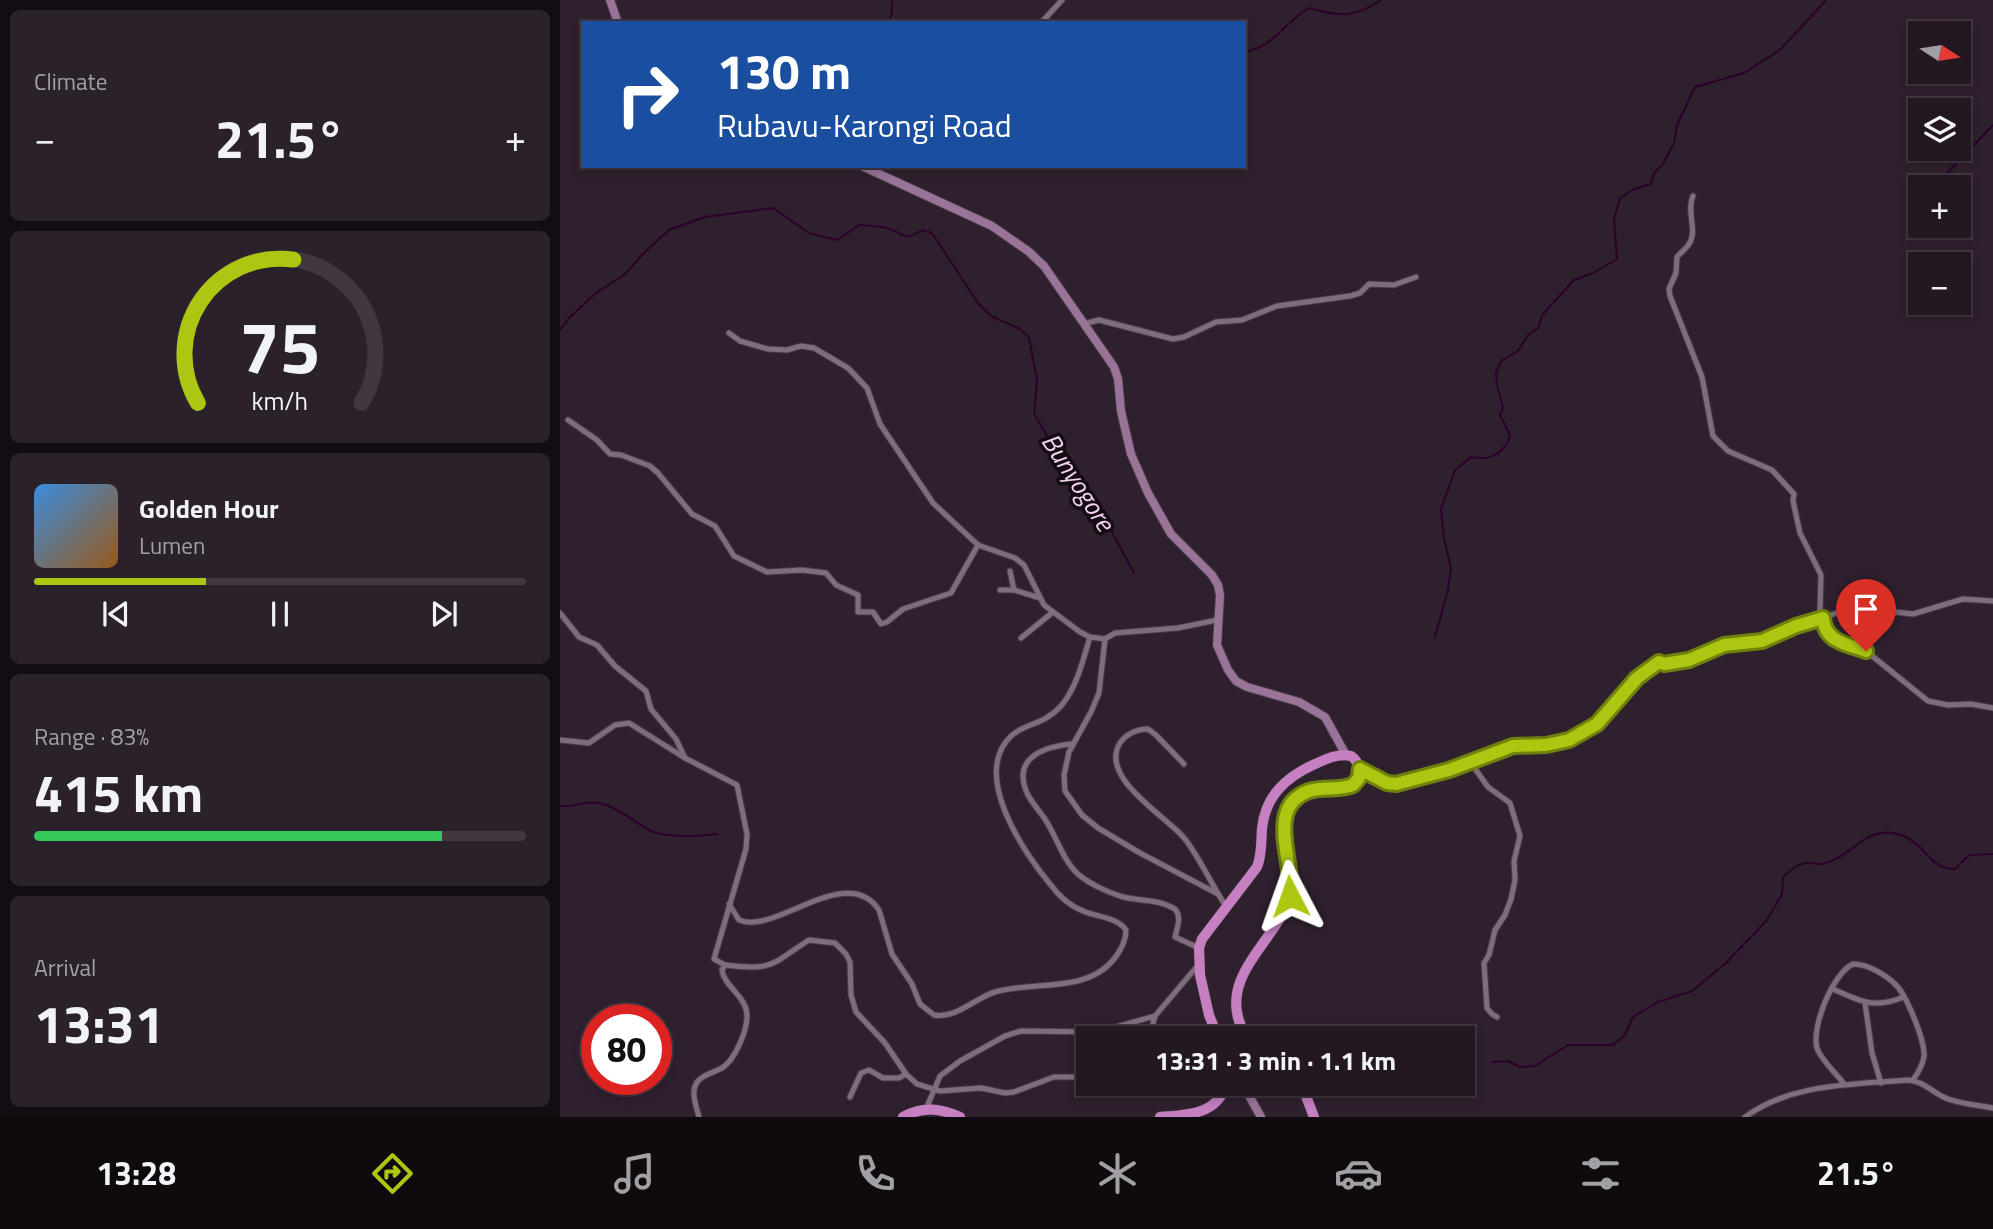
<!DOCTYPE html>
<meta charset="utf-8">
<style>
:root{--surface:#231822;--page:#2b212a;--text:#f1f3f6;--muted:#a3a0a5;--line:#403740;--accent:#acc612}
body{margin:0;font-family:"Titillium Web",sans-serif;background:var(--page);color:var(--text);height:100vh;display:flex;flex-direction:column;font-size:26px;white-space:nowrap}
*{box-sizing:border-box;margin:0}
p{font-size:23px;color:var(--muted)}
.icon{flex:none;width:38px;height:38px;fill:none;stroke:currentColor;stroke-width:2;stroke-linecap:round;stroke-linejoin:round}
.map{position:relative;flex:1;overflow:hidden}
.details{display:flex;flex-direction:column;gap:10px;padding:10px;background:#130d13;width:560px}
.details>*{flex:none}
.top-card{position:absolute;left:21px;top:21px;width:665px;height:147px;border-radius:0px;box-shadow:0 4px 10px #0003,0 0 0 2px var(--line);background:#1a4fa0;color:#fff;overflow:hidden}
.needle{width:46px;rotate:102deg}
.buttons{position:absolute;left:1348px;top:21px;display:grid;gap:14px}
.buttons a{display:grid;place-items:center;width:63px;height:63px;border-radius:0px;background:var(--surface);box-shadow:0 4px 10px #0003,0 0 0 2px var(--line);font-size:35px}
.speed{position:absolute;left:21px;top:1004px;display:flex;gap:14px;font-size:35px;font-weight:700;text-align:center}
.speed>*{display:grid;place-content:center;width:91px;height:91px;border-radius:50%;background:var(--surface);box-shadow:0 4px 10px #0003,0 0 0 2px var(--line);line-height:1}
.speed .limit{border:10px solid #d22;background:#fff;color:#111}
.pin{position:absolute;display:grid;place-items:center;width:60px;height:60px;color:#fff;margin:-72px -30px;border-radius:50% 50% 50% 0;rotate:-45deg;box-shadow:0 0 7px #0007}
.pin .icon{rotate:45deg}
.me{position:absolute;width:77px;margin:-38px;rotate:356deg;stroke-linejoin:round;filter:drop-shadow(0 0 5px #0008)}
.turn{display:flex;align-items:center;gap:24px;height:147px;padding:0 21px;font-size:32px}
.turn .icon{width:91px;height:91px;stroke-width:2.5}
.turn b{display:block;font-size:49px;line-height:60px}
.big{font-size:52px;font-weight:700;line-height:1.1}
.details .tile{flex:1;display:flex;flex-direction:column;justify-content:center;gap:10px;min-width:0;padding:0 24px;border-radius:10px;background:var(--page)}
.details .dial{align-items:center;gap:0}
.dial svg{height:182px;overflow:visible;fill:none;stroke:var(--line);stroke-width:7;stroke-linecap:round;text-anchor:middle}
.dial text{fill:var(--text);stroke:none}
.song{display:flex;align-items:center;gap:21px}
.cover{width:84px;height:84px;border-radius:10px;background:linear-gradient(135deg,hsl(210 70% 55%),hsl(30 70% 35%))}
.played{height:7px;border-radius:4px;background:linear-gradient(90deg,var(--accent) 35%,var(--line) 35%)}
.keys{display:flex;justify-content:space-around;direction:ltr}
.heat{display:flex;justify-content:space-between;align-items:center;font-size:38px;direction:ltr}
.charge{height:10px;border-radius:5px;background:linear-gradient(90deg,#34c759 83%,var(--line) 0)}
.trip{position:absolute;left:516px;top:1026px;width:399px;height:70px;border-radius:0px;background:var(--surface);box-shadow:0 4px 10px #0003,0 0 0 2px var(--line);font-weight:700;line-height:70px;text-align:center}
.tab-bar{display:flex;height:112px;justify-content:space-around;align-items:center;background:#0e0a0e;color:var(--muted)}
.tab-bar .icon{width:49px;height:49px}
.tab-bar .on{color:var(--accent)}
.tab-bar b{font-size:32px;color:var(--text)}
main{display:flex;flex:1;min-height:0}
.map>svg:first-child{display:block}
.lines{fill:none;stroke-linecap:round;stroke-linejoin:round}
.stream{stroke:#2b002b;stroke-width:2}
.minor-casing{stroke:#483b47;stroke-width:7}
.secondary-casing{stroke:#483b47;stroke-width:10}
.trunk-casing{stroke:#483b47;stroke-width:11}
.minor{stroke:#7f6d7e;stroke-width:5}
.secondary{stroke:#997498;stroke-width:8}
.trunk{stroke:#c680c2;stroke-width:10}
.route-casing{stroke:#70810c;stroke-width:18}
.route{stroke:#acc612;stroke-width:12}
.labels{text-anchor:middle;stroke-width:7;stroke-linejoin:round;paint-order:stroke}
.water-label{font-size:26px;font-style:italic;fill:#f5d1f2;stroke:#130c12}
</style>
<main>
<section class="details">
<div class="tile"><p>Climate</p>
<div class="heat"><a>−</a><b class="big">21.5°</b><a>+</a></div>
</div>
<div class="tile dial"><svg viewBox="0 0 100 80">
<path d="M14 69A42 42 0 1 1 86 69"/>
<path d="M14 69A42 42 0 0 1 56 6" stroke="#acc612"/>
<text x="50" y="56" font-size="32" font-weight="700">75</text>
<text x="50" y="72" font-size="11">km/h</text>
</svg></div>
<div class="tile">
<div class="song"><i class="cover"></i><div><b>Golden Hour</b><p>Lumen</p></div></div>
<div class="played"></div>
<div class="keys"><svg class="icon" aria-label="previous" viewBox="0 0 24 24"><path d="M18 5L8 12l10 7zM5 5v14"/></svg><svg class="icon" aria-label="pause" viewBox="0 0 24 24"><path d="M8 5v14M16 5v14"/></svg><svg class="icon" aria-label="next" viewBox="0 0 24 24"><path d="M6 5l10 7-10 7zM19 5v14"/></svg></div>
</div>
<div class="tile"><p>Range · 83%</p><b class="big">415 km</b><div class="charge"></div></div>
<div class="tile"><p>Arrival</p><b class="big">13:31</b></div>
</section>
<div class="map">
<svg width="1433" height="1117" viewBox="0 0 1433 1117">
<rect width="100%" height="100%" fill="#2f202e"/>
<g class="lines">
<g class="stream">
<polyline points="329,23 332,12 332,0"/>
<path d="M684,52C716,46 724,22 749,8C778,16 794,19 821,0"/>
<polyline points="1375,186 1433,125"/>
<path d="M0,330L10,317L36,293L64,275L87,250L109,230L145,217L213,208L249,233L277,240L299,225C308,226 318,226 327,228C345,233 342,243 362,230L372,233L418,303L431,316L458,328L469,337L477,381L474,413L508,474L520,490L538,506L574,573"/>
<path d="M875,637L888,590L891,568L884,538L881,509L895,470L911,457C929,461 945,454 950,435L940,415L943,408L937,385L936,373L941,361L958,351L968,335L978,328L983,314L1014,280L1033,273L1057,259L1054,219L1060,198L1074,189L1091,184L1094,173L1103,164L1114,143L1117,125L1135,87L1184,73L1220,50L1266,0"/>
<path d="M0,806C15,808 28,799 43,804C61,809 75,823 91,831C106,838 140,836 157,834"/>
<path d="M932,1062L948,1061L960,1067L975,1066L1008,1045H1053L1065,1035L1073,1017L1098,1002L1132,991L1166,963L1207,920L1222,894L1223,877C1230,871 1237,864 1246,863C1251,862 1257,865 1262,864C1295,857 1306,820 1346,837C1365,845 1371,870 1395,869L1409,855L1433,854"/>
</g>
<g class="minor-casing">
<g id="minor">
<polyline points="481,23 502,0"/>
<path d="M1133,196C1126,211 1138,231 1129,244C1127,248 1120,253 1117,257L1116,273L1109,289L1110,296L1142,377L1153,436L1168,451L1212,470L1234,494L1233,501L1240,533L1261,575L1260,610L1263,624L1271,638L1306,651L1368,701L1388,705L1411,704L1433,708"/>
<polyline points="524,324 539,320 613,339 624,337 656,322 682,320 717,306 790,296 800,293 809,284 834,285 856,277"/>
<polyline points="169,333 180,341 208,349 227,350 241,346 254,348 288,368 307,388 320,424 373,503 418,545 455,558 464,565 484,605 520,632 530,637 545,639"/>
<polyline points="8,420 37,440 50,454 61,455 90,466 98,473 132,514 155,526 174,556 207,572 242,570 266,573 276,585 298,595 298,612 313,612 321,624 327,622 343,609 391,593 418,545"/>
<polyline points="450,571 454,590"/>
<polyline points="440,590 454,590 480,598"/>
<path d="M0,613L19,637L37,645L55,666L86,691L91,709L116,739L125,758L177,785L187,834L186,849L154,959L165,965L162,970C164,987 187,996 187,1016C187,1031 175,1060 162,1068C151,1074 135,1076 134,1091C133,1099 137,1109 139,1117"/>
<polyline points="657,620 618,628 555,633 545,639 539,693 531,712 509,752 504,775 505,791 522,815 538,828 580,853 658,894"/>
<polyline points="461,638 493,612"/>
<polyline points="0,740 29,743 55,725 69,723 125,758"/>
<path d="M511,744C483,747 452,758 467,793C472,804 482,813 488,824C498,841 504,862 519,875C530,884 549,893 563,897C580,901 599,899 615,909C622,917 617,928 615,937L639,948"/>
<polyline points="911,763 928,787 950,803 960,836 954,861 955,880 951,899 945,915 935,930 929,955 924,963 927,1008 932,1014 937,1017"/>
<path d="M624,764L596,735L588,729C577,729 566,734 560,743C538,778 608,817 625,839C641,860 652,886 667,908"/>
<polyline points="800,769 827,783 836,784 889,770 953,746 987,745 1009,740 1037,724 1083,673 1099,662 1104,664 1122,662 1164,645 1202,641 1208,636 1236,626 1250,623 1292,607 1299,606 1317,610 1353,614 1403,599 1433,601"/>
<path d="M169,904L179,920C214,936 287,861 319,910L332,954L352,984L360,1004L374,1015C396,1019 415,998 435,992C474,980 530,995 557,955C562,947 566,940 566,930C557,917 537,917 523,911C510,906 498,895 490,884C463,851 411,775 451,736C465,723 484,725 501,706C517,687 523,660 530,637"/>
<path d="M165,965C215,971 211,964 249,940L275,943L286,954L290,962L291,995L296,1012L325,1043L346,1074L357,1084L380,1091L421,1088L445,1093L454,1092L494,1077H528"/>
<path d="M1273,989C1301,1002 1314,1009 1344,997"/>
<polyline points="1305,1003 1312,1053 1321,1083"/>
<polyline points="589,1038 595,1016 639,964"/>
<path d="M1284,1084C1276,1073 1261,1060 1257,1048C1251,1027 1273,973 1293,964C1308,964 1326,975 1336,985C1347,996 1365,1041 1364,1056C1363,1065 1358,1073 1353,1080"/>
<polyline points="290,1097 301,1073 309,1070 323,1078 339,1078 346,1074"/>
<polyline points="366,1109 380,1076 400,1061 445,1036 461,1031 538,1032 595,1016"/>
<path d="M1185,1117C1232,1083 1292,1085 1347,1080C1365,1081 1372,1093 1388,1099C1402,1104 1418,1105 1433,1108"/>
</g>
</g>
<g class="secondary-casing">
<g id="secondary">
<polyline points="50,0 58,23"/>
<polyline points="302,166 432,226 468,251 484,266 554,367 558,379 561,411 571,454 588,493 611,534 652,575 658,585 660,595 657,645 668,670 676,681 687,687 739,702 765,717 786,755"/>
<polyline points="682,1083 701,1117"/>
</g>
</g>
<g class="trunk-casing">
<g id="trunk">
<path d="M658,1038L649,1015L640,975L639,948L642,939L697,867C702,855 701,842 702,829C705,796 726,777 755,764C766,759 778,753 791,756C801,763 804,780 790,786C770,794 747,781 731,804C711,833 739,868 729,898C714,946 651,980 687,1038"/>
<polyline points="736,1083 746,1096 754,1117"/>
<path d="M343,1117C363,1106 380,1108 400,1117"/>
<path d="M600,1117C626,1115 659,1115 666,1083"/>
</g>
</g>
<use href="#minor" class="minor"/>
<use href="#secondary" class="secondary"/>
<use href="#trunk" class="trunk"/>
</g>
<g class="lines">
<g class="route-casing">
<path id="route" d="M730,896C735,863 704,807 749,791C764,786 779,791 793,785L799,778L800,769L827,783L836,784L889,770L953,746L986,745L1009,740L1037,724L1077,678L1099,662L1104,664L1129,660L1164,645L1202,641L1236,626L1263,618C1265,643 1288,644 1306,651"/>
</g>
<use href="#route" class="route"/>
</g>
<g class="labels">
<g class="water-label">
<text transform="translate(518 482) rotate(57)" y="9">Bunyogore</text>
</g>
</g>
</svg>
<div class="buttons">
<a><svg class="needle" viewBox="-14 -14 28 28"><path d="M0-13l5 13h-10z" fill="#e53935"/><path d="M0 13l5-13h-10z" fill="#a3a0a5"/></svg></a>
<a><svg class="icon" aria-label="layers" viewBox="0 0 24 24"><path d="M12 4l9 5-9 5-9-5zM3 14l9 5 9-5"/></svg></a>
<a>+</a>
<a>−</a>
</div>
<div class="speed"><div class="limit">80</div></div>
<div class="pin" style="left:1306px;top:651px;background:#d93025"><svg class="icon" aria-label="arrive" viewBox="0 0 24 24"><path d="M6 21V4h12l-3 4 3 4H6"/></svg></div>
<svg class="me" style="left:730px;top:896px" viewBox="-20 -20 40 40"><path d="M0-17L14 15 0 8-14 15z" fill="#acc612" stroke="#fff" stroke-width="4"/></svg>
<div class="trip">13:31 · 3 min · 1.1 km</div>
<div class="top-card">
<div class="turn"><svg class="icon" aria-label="right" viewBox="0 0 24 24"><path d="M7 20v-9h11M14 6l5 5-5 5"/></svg><div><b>130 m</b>Rubavu-Karongi Road</div></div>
</div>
</div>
</main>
<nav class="tab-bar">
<b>13:28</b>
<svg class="icon on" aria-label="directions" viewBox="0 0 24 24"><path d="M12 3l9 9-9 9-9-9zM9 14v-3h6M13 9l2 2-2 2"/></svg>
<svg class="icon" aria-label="music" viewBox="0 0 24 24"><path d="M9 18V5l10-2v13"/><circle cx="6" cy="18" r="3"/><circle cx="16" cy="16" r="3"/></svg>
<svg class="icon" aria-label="phone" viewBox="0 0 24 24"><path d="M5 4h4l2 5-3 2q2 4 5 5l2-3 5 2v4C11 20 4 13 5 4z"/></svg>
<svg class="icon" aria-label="climate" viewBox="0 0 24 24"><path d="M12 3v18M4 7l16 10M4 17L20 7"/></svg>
<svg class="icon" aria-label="car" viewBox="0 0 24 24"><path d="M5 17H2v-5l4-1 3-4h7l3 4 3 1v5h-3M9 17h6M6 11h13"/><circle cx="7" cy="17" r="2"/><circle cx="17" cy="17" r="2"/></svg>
<svg class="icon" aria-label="filters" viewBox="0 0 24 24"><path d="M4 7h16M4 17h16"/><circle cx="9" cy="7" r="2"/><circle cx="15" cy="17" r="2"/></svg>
<b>21.5°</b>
</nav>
